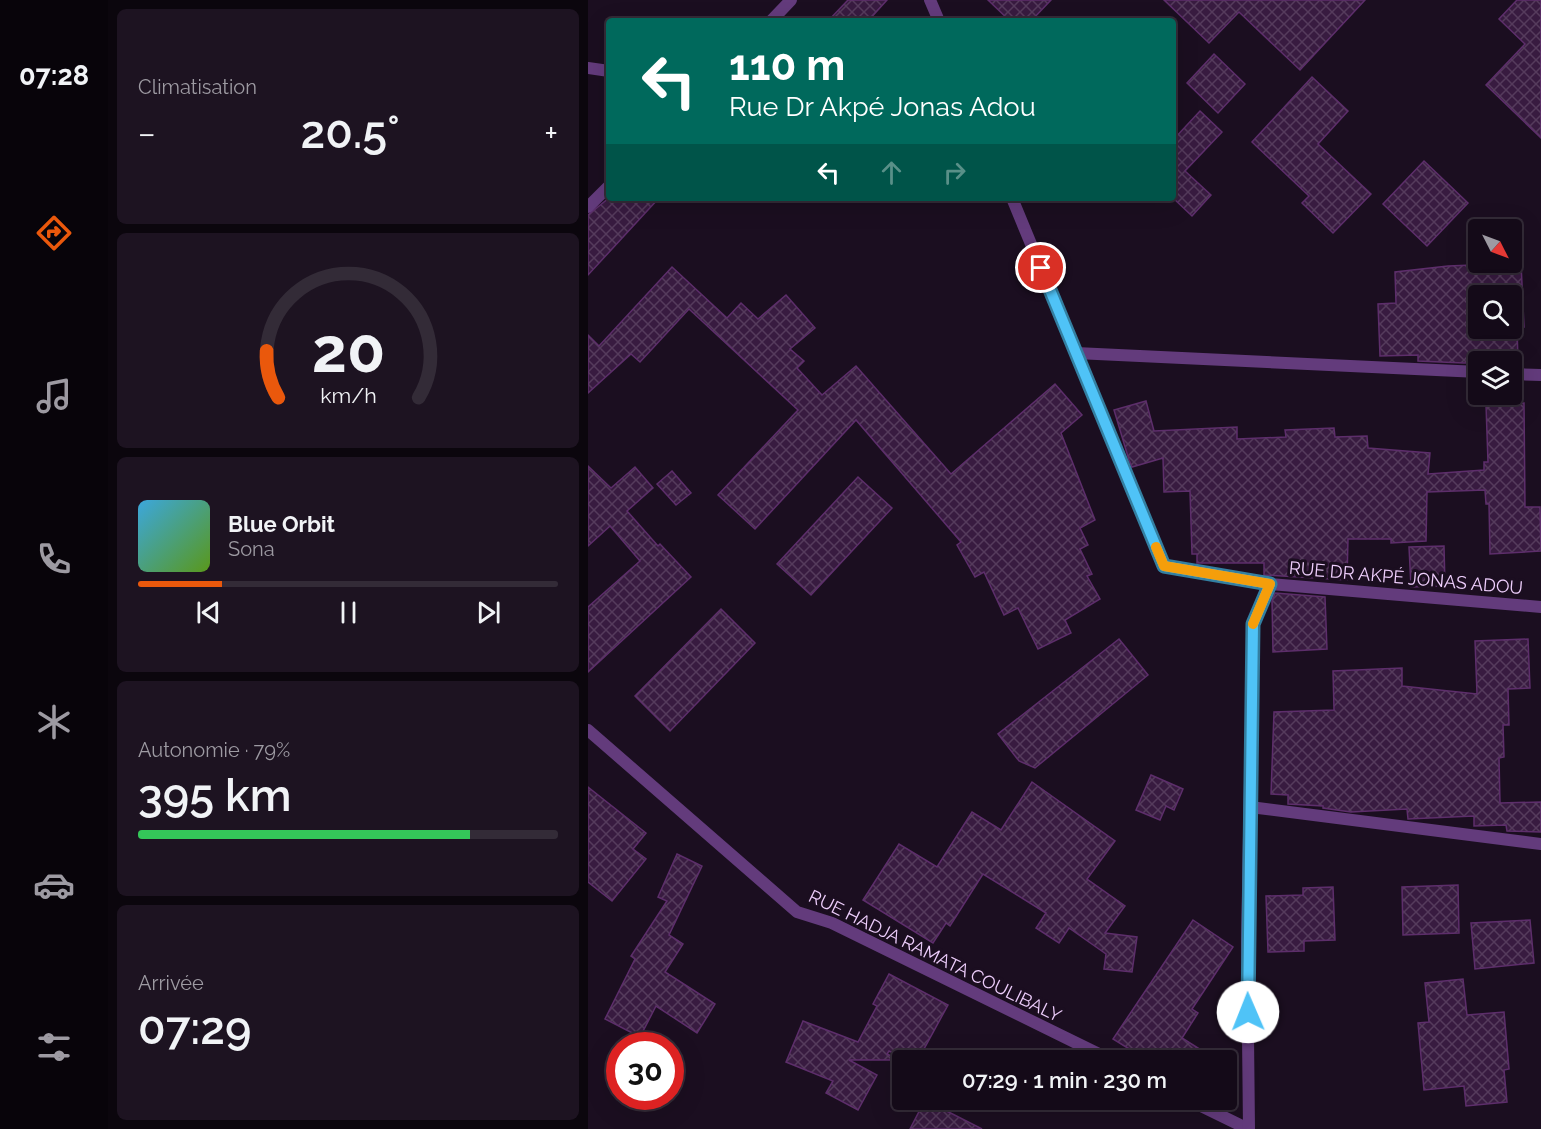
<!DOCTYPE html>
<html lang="fr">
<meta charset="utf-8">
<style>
:root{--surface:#140a18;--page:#1d1321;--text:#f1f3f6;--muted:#9d9aa2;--line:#332b37;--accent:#ea580c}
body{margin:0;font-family:Raleway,sans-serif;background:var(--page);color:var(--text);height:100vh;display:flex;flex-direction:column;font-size:22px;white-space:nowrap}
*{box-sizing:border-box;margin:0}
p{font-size:20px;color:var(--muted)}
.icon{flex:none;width:33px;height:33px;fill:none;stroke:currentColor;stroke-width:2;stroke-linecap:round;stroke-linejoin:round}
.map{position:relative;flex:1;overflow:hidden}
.drawer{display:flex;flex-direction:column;gap:9px;padding:9px;background:#0b060d;width:480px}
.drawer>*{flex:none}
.hud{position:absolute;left:18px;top:18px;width:570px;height:183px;border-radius:6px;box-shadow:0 6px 24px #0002,0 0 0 2px var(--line);background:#00695c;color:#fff;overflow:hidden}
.needle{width:39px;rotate:132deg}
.controls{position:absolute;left:880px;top:219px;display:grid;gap:12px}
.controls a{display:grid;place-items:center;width:54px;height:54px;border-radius:6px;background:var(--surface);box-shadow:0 6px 24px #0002,0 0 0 2px var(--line);font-size:30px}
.speed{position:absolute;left:18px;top:1032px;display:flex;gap:12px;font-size:30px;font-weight:700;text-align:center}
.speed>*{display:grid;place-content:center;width:78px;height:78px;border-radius:50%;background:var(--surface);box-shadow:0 6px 24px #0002,0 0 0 2px var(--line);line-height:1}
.speed .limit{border:9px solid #d22;background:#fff;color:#111}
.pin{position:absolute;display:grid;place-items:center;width:51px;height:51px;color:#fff;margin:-26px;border:3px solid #fff;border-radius:50%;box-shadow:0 2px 6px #0007}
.me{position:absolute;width:66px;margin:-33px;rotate:359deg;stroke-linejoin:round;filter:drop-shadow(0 0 4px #0008)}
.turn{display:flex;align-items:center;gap:21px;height:126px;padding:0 24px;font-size:27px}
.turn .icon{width:78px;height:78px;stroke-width:2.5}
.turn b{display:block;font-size:42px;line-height:51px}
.lanes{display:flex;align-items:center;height:57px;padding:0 24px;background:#0003;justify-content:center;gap:30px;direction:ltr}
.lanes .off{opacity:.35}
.big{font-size:45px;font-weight:600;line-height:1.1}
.drawer .tile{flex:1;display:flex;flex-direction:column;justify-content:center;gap:9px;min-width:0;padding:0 21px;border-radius:9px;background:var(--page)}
.drawer .dial{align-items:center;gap:0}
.dial svg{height:156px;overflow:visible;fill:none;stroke:var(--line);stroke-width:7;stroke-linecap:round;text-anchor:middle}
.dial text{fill:var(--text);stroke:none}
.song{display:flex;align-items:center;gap:18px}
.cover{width:72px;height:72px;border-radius:9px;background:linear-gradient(135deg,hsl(200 70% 55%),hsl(90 70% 35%))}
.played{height:6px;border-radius:3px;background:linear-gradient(90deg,var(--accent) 20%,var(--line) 20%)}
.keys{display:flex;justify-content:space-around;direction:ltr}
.heat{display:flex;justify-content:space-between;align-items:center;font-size:33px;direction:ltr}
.charge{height:9px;border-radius:4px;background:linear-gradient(90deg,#34c759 79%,var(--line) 0)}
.trip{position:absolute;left:304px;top:1050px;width:345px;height:60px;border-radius:6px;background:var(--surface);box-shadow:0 6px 24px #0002,0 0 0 2px var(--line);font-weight:600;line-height:60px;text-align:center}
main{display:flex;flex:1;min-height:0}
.dock{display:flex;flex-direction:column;width:108px;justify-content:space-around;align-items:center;background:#08040a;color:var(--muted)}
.dock .icon{width:42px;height:42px}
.dock .active{color:var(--accent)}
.dock b{font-size:27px;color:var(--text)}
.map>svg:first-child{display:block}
.building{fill:url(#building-cross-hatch);stroke:#5d2e6b;stroke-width:1.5;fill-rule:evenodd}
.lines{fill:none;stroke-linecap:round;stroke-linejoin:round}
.minor{stroke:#633b7c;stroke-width:12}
.tertiary{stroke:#633b7c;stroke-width:12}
.route-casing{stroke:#337fa1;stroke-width:15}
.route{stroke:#4fc3f7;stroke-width:10}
.slow{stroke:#f59e0b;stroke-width:10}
.labels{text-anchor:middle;stroke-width:6;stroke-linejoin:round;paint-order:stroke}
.street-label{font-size:18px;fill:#efcffd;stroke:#1b0e20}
</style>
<main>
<nav class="dock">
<b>07:28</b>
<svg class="icon active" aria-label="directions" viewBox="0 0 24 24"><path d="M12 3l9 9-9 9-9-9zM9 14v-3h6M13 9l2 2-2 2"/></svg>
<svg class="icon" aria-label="music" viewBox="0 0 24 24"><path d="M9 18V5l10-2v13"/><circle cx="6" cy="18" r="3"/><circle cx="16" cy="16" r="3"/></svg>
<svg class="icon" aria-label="phone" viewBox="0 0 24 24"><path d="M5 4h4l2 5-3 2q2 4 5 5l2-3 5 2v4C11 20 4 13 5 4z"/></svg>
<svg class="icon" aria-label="climate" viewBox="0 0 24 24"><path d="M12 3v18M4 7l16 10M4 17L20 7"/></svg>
<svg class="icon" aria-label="car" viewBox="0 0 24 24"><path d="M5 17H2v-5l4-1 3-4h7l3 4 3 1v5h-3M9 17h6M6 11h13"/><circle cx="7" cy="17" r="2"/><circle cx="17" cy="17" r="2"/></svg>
<svg class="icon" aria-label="filters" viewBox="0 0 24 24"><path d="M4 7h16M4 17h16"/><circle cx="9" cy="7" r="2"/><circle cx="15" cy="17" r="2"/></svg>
</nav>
<section class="drawer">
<div class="tile"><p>Climatisation</p>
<div class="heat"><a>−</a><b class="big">20.5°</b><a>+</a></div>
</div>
<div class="tile dial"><svg viewBox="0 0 100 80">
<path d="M14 69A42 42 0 1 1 86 69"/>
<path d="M14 69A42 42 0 0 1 8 45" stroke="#ea580c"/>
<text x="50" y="56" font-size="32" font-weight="700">20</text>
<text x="50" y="72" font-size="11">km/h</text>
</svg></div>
<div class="tile">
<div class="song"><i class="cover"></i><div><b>Blue Orbit</b><p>Sona</p></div></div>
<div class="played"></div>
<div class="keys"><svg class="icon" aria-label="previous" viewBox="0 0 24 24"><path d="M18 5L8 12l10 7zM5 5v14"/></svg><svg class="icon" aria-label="pause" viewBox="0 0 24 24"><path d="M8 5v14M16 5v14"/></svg><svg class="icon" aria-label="next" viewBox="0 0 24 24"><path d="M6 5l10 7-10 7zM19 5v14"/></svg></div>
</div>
<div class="tile"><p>Autonomie · 79%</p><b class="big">395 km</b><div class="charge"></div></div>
<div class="tile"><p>Arrivée</p><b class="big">07:29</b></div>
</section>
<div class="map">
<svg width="953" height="1129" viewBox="0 0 953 1129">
<defs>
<pattern id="building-cross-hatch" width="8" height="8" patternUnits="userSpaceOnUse" patternTransform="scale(1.5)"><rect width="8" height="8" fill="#381b40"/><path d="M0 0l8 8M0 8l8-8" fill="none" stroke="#553b5c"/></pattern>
</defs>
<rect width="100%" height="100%" fill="#1b0e20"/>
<g class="building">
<polygon points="260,0 299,0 280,21 240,21"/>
<polygon points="400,0 463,0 443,21 422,21"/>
<polygon points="576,0 777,0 712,70 651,12 621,43"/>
<polygon points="929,0 953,0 953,138 898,85 937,44 911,19"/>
<polygon points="626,54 657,84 630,113 599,83"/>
<polygon points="724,77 760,111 730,144 783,194 745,233 714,203 721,196 664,142"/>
<polygon points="612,111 634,132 597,171 623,195 604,216 585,198 585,140"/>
<polygon points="836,161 880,203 839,246 795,204"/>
<polygon points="21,198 71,198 0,275 0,215"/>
<path d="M933,263L936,327H929L930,361L876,363L830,361V355L792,356L790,304L808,303L807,272L860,266ZM891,296H924V328H891Z"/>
<polygon points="84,267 139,318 153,303 170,319 198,295 227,328 202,349 216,361 209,368 234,395 268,366 363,474 467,384 494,415 473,433 507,520 492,528 500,545 492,549 504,574 499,576 512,599 477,620 483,633 450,649 430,608 416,615 396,572 387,577 369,545 373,542 268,420 167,529 130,495 210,410 101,309 52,362 43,354 0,393 0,335 11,346"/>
<polygon points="558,401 566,431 649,427 649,439 698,437 697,430 746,428 747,437 779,436 780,448 842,453 840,474 896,470 896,462 900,462 898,405 936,403 937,507 952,507 953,551 902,554 901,504 898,504 897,490 839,492 838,541 803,543 803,539 760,539 759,580 676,575 676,563 609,563 609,554 604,554 602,491 576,492 575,458 544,467 541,460 526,410"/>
<polygon points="0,466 23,488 47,467 65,488 39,511 70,546 72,544 103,577 0,672 0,607 52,561 22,526 0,546"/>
<polygon points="84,471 103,493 88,505 69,484"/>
<polygon points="270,477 304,508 223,595 189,564"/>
<polygon points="856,546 857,586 823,587 821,547"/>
<polygon points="687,593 737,597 739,649 685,652 684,601"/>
<polygon points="133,609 167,643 82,731 47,696"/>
<polygon points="531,639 560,675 447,768 431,761 410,734"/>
<polygon points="940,639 942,688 920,689 921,725 915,725 916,757 911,758 912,803 953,802 953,832 919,831 918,825 886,826 886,816 820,819 819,809 763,812 735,808 735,806 700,804 700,795 683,794 686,712 746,710 745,671 814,668 814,686 889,694 887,641"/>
<polygon points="563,775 595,789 586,810 578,806 572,820 548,810"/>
<polygon points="444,782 527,841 499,879 537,906 517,933 549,937 544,972 516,969 518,954 481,928 471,943 448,928 458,913 395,874 362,926 358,923 345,943 275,900 311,844 349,867 384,812 413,830"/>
<polygon points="0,787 58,833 45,849 58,859 24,901 0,882"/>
<polygon points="89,854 114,866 81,935 95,944 77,972 127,1004 109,1033 68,1006 52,1037 17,1019 47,959 43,956 79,901 70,897"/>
<polygon points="870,885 871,933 815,935 814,887"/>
<polygon points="745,887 747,940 716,941 716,951 680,952 678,896 715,895 715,888"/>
<polygon points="605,920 645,947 604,1009 610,1013 594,1038 629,1060 559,1060 525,1039"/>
<polygon points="942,920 946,963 887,969 883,923"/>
<polygon points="301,974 360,1005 330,1060 319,1060 301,1051 299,1054 312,1060 261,1060 289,1075 270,1110 238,1093 245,1081 198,1062 215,1021 270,1042 289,1006 285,1004"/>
<polygon points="875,979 879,1015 916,1012 921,1069 916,1070 919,1102 878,1106 876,1086 836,1090 830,1023 841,1022 837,983"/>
<polygon points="337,1100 394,1129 322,1129"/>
</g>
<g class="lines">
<g class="minor">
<polyline points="342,0 351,21"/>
<polyline points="424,198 576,566 682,584 953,607"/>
<polyline points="488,353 891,372"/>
<polyline points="924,374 953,375"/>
<polyline points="0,730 209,912 244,923 523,1060"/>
<polyline points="662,807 953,844"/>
<polyline points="601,1100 660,1129"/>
<polyline points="661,1129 659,942 665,624 682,584"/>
</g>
<g class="tertiary">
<polyline points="183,21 203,0"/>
<polyline points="0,68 21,71"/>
<polyline points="0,207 21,186"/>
</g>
</g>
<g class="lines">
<g class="route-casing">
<polyline id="route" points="453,268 576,566 682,584 665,624 660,1012"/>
</g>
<use href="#route" class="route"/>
<polyline class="slow" points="568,547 576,566 682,584 665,624"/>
</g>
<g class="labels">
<g class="street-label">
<text transform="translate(818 578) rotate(5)" y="6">RUE DR AKPÉ JONAS ADOU</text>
<text transform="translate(347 956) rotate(26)" y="6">RUE HADJA RAMATA COULIBALY</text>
</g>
</g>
</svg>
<div class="controls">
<a><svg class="needle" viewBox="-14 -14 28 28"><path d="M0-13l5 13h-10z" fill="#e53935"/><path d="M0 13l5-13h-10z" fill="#9d9aa2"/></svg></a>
<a><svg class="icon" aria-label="search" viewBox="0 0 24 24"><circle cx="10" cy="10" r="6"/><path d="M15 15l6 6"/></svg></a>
<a><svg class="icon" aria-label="layers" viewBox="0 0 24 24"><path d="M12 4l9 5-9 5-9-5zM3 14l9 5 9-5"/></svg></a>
</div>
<div class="speed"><div class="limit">30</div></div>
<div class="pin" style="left:453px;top:268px;background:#d93025"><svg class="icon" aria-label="arrive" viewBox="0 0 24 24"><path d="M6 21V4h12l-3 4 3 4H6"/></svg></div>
<svg class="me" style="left:660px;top:1012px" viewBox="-20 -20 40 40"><circle r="19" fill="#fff"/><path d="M0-13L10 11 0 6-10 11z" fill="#4fc3f7"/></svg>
<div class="trip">07:29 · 1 min · 230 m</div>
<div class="hud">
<div class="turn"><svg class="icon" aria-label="left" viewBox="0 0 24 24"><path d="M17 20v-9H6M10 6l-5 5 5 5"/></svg><div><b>110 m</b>Rue Dr Akpé Jonas Adou</div></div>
<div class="lanes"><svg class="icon" aria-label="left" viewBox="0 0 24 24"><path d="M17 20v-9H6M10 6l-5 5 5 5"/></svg><svg class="icon off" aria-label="ahead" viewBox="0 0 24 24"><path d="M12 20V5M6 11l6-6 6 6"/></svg><svg class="icon off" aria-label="right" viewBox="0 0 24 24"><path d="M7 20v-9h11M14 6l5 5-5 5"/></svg></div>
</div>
</div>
</main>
